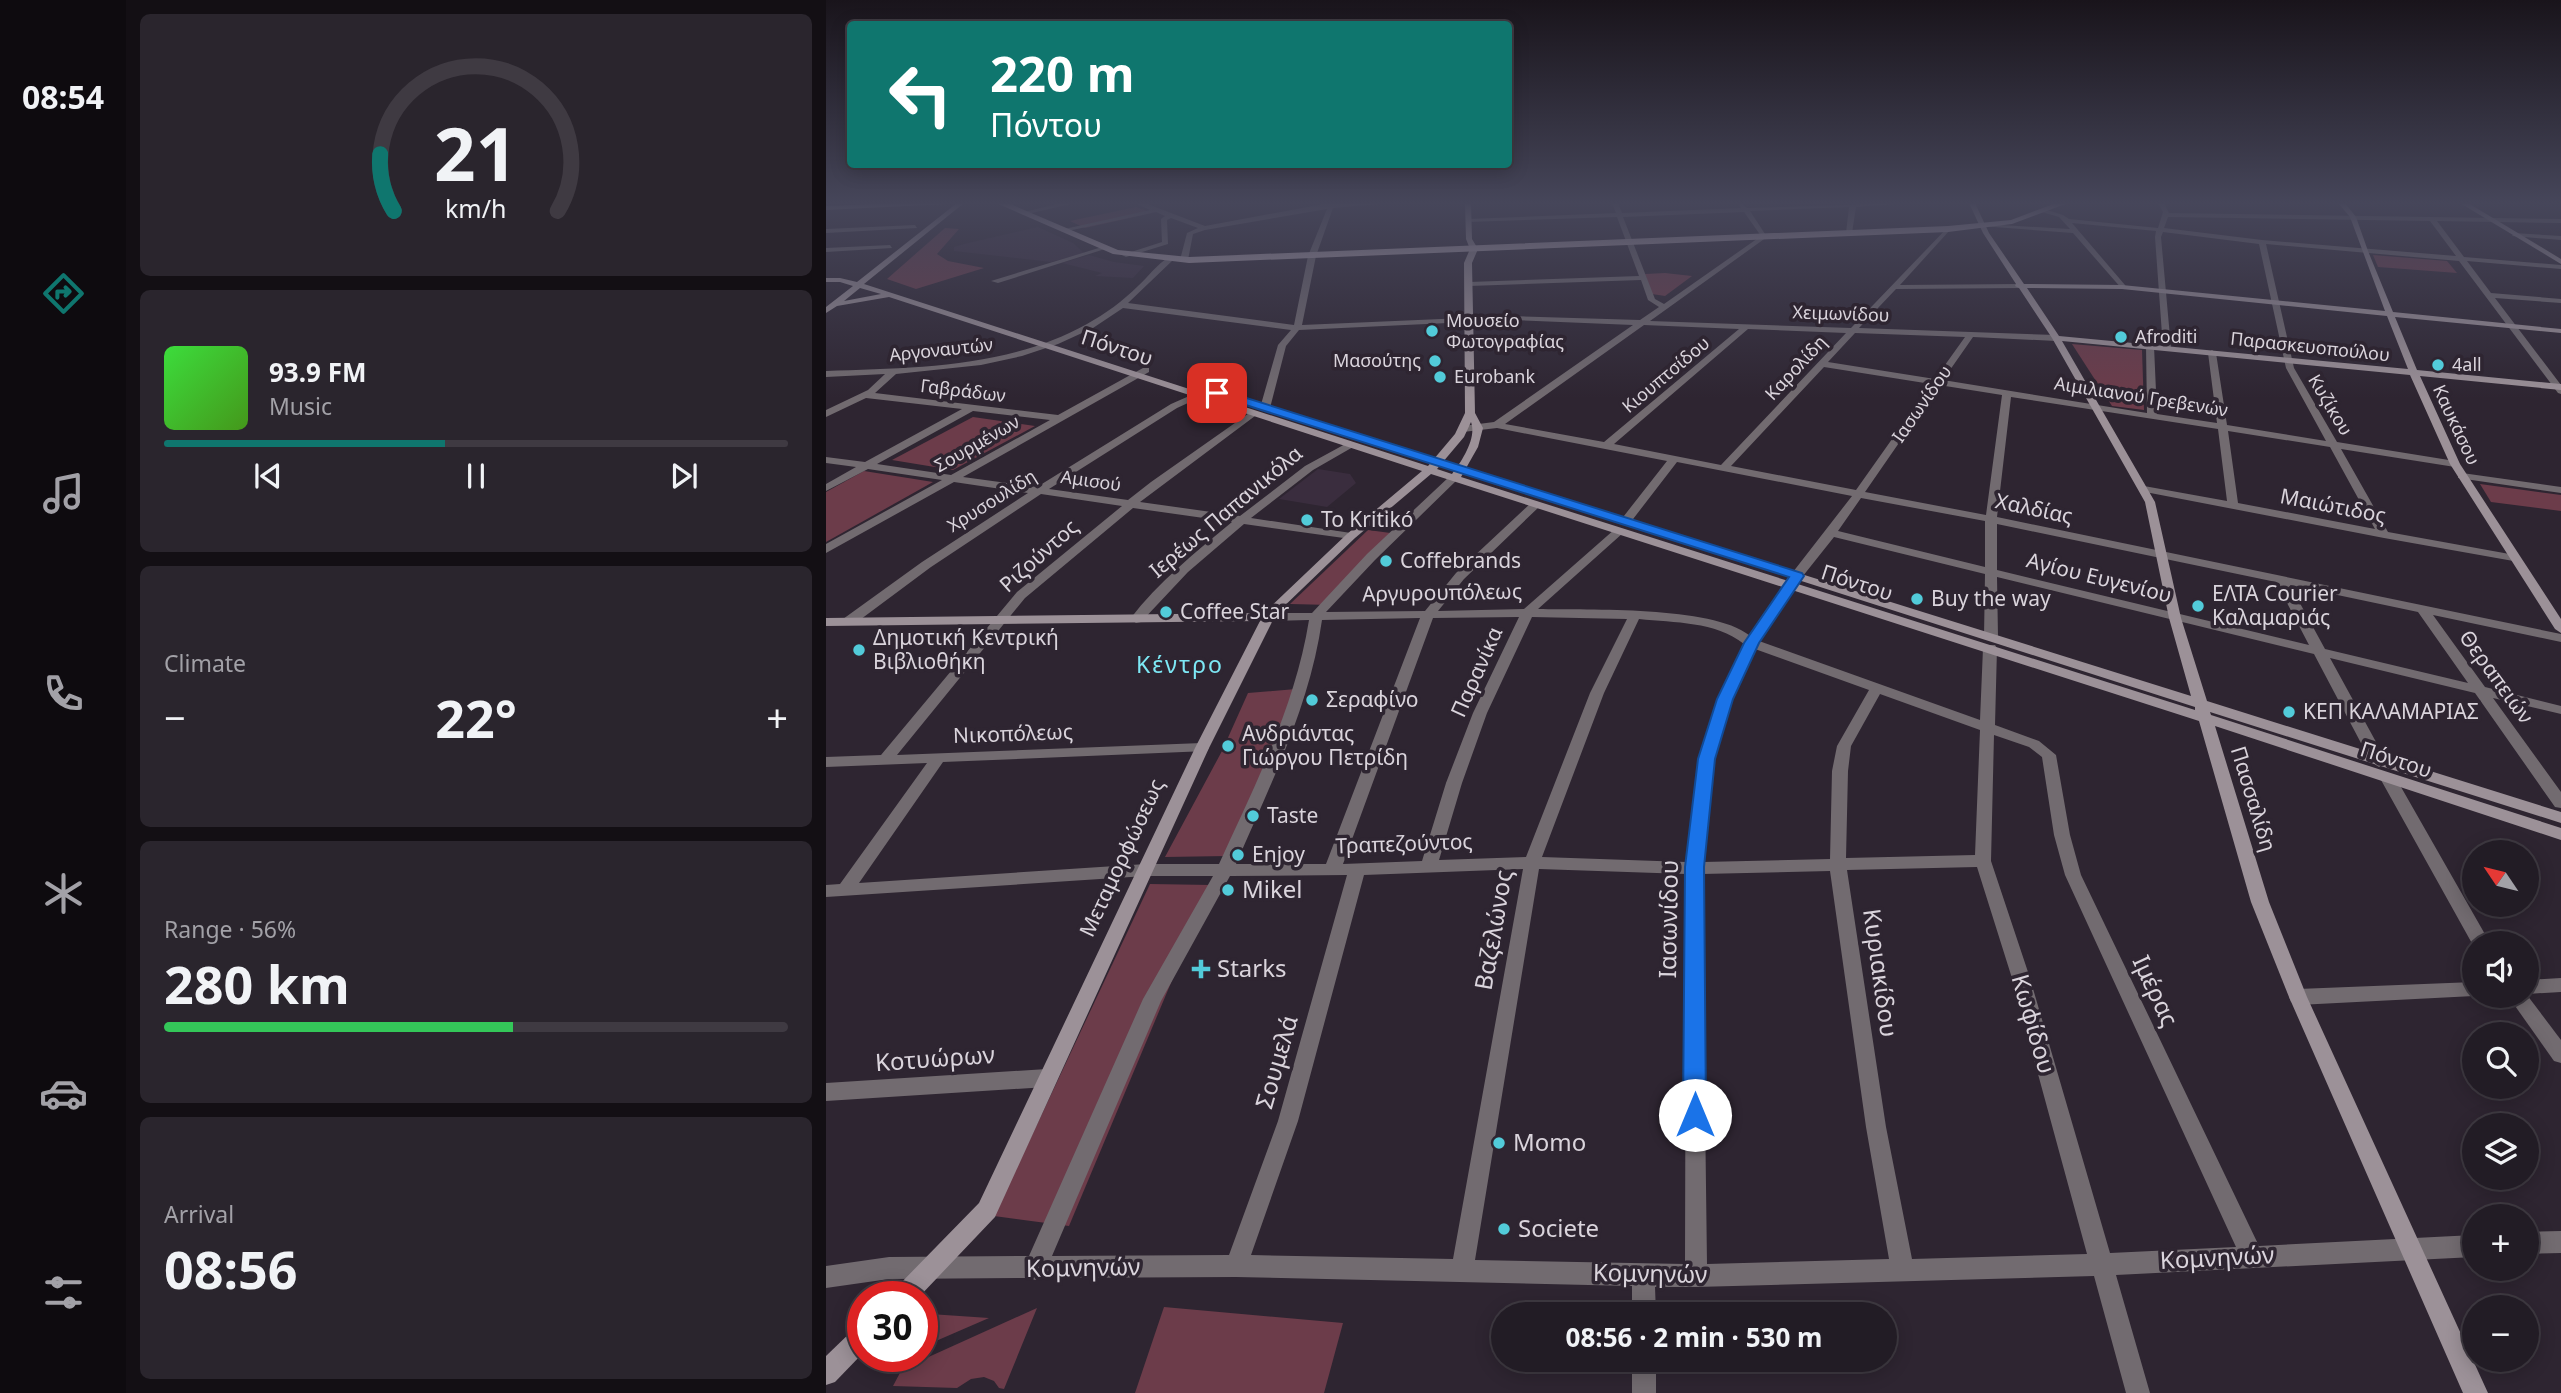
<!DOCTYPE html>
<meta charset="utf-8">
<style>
:root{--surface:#221c25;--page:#2a252d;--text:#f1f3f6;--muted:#a2a1a7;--line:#3f3a42;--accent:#0f766e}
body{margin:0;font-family:"Noto Sans",sans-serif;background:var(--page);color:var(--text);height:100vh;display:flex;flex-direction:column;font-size:26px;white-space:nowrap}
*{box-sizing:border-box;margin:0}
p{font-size:23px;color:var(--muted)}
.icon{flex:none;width:38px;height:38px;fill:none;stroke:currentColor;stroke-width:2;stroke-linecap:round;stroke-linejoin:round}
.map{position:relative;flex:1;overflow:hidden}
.side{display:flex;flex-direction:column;gap:14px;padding:14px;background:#130f14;width:700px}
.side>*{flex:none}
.banner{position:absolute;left:21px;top:21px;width:665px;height:147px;border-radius:7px;box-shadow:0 4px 18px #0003,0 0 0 2px var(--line);background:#0f766e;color:#fff;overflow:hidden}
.needle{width:46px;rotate:305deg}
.tools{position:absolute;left:1636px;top:840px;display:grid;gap:14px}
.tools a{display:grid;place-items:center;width:77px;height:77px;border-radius:50%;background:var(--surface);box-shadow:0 4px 18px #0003,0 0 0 2px var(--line);font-size:35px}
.speed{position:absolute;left:21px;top:1281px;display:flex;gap:14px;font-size:35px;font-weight:700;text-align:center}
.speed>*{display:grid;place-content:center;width:91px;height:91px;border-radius:50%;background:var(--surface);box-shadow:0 4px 18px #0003,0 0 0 2px var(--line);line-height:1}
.speed .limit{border:10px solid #d22;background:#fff;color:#111}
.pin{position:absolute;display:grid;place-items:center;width:60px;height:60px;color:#fff;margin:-30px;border-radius:14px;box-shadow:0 4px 10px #0006}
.me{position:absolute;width:77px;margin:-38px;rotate:0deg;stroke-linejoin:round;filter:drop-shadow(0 0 5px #0008)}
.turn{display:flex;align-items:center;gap:24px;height:147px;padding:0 28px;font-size:32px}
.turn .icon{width:91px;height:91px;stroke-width:2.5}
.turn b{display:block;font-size:49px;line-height:60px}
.big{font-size:52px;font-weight:700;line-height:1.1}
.side .widget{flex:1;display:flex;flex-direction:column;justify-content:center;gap:10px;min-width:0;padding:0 24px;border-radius:10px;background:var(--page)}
.side .dial{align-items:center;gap:0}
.dial svg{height:182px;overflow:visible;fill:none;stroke:var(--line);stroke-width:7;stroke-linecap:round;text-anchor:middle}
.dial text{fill:var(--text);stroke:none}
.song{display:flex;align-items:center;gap:21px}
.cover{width:84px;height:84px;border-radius:10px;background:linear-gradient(135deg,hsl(120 70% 55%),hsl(100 70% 35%))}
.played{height:7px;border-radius:4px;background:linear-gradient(90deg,var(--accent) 45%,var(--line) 45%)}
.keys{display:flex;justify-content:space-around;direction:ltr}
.heat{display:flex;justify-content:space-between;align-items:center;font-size:38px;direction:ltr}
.charge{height:10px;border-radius:5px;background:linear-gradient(90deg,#34c759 56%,var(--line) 0)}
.trip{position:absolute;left:665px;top:1302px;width:406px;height:70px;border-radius:35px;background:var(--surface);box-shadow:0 4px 18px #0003,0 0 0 2px var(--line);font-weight:700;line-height:70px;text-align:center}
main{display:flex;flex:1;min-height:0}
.dock{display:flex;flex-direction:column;width:126px;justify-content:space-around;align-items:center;background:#0e0b0f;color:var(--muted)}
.dock .icon{width:49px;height:49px}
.dock .selected{color:var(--accent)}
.dock b{font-size:32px;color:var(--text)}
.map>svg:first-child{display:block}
.built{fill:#3a2d3e}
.green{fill:#6c3c4a}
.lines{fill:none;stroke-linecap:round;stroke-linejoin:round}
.street{fill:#726b70;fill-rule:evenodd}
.secondary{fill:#9c9198;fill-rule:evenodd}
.primary{fill:#bcadb6;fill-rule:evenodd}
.route{fill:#1a73e8;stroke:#114b97;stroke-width:2}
.poi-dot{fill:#52cbd9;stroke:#2e2531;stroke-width:2.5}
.labels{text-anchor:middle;stroke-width:7;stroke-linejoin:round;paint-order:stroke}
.far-street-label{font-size:18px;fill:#dad4dc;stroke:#2e2531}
.far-poi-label{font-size:18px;fill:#dad4dc;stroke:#2e2531;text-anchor:start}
.street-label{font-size:21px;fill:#dad4dc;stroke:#2e2531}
.poi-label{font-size:21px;fill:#dad4dc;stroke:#2e2531;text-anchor:start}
.neighbourhood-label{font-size:23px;letter-spacing:2px;fill:#7de8f5;stroke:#2e2531}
.near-poi-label{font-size:24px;fill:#dad4dc;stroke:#2e2531;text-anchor:start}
.near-street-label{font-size:24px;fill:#dad4dc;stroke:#2e2531}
</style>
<main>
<nav class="dock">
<b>08:54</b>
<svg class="icon selected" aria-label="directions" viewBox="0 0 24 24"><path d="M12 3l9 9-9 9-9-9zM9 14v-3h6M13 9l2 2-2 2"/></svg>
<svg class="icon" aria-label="music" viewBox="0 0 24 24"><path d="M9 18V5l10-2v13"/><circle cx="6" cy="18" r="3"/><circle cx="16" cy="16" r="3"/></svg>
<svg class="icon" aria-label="phone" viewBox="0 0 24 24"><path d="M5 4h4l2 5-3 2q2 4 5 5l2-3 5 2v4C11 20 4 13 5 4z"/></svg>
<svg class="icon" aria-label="climate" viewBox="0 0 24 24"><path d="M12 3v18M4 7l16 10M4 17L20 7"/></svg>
<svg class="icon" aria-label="car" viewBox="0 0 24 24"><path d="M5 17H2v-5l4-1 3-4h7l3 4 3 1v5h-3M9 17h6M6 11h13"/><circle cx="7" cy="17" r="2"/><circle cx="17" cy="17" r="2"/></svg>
<svg class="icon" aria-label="filters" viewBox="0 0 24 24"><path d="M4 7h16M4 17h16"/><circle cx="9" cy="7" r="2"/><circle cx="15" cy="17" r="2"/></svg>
</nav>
<section class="side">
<div class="widget dial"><svg viewBox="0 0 100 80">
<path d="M14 69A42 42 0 1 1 86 69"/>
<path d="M14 69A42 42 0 0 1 8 44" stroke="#0f766e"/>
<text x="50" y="56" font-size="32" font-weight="700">21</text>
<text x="50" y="72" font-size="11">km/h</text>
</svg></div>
<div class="widget">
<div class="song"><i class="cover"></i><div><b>93.9 FM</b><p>Music</p></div></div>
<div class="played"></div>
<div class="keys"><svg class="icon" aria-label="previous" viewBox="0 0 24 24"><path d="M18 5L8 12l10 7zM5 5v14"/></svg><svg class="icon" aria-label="pause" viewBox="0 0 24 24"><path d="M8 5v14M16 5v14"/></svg><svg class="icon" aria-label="next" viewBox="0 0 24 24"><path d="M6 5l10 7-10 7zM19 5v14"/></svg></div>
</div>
<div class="widget"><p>Climate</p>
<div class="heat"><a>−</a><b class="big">22°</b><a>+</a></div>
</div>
<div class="widget"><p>Range · 56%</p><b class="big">280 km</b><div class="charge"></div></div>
<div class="widget"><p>Arrival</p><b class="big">08:56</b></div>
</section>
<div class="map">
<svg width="1735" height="1393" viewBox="0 0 1735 1393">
<rect width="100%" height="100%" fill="#2e2531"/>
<g class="built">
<polygon points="212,227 247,243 258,253 225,262 128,251 128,247 138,244"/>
<polygon points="263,255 288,262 318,266 307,278 269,276 276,273 236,263"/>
<polygon points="492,469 524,474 530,483 501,507 453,499"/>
</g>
<g class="green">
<polygon points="310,207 326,213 259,228 244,221"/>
<polygon points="119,228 133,229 111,254 122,261 158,268 90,289 61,279"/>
<polygon points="1547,255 1621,261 1631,273 1552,267"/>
<polygon points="839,273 866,276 839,296 826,294 819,274"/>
<polygon points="1246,344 1316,350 1318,410 1286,406"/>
<polygon points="147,417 209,426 127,470 66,460"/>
<polygon points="38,471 107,482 0,542 0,492"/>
<polygon points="1654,484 1735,495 1735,511 1665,502"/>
<polygon points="542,530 572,534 505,605 464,604"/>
<polygon points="470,689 402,856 339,857 396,751 422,693"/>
<polygon points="324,884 386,885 243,1226 168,1216"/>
<polygon points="338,1307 517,1323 498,1393 309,1393"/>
<polygon points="211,1308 178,1389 173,1388 168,1381 158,1377 145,1379 131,1388 67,1386 76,1369"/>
<polygon points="104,1314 163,1318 96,1347 96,1322"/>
</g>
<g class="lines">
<g class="street">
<polygon points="235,203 249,203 197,215 194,213"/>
<path d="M309,203H319L379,226L503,203H564L507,208L490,256L476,325L685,316L814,320L833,307L822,300L815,280L643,286L639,284L643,282L813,276L791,217L640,222L642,219L790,213L786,203H792L796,213L915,208L913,205L915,203L921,208L1082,203L1030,207L1026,233L1023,235L1020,233L1023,207L924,211L941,237L824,321L1025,328L1122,227L1124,230L1074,285L1193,284H1196V288L1070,289L1033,328L1230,335L1234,338L1230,341L1147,337L1117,380L1321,413L1320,346L1324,343L1328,346L1331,414L1391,423L1382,353L1386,350L1390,353L1401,425L1500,441L1460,368L1433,244L1337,232L1335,237L1345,348L1341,351L1337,348L1329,237L1330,231L1246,223L1299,285L1300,287L1296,289L1247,233L1155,226L1158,224L1244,229L1233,217L1216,212L1218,209L1237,215L1243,219L1332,228L1337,212L1332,203H1338L1343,213L1735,219V223L1611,221L1638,257L1735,265V269L1641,261L1665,293L1735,299V303L1669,298L1735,385V394L1732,393L1633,261L1440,244L1468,368L1511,442L1629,461L1634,464L1629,467L1515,449L1562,532L1689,555L1693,556V562L1558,538L1314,491V487L1318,486L1401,501L1392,429L1185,397L1171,517L1735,634V642L1607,615L1659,687L1735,706V714L1667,698L1735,792V808L1729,807L1649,693L1504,658L1561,762L1553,767L1545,762L1488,654L1171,577L1172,637L1165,641L1158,637L1159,574L1008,537L969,586L933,641L1154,720L1157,648L1159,645H1169L1171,648L1169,725L1213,741L1230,755L1244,835L1255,875L1433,1246L1648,1235V1257L1290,1275L1324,1393H1300L1268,1276L870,1287H829L830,1314H806V1286L410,1277L214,1278L209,1280L204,1278L63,1279L0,1288V1266L63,1257L203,1256L317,999L387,876H320L0,897V885L14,884L101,763L0,767V757L55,755L191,592L296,506L215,494L105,567L27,625H17L16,622L17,619L96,562L202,493L128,482L0,553V544L116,480L42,469L0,491V484L30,467L0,463V457L39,462L136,409L40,398L0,417V410L42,390L59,374L0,377V371C88,368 182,368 261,324C279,314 297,301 312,286C322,277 331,264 343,257L346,261L302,303L468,325L482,256L501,209L379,230L367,234L362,260L358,262L354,260L361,233L372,228L345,218L341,220L342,244L300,257L296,255L336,242L335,219L339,216L330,212L237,232L234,230L324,210ZM918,212L935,236L838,304L829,299L797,217ZM1342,217L1604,221L1630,256L1436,240L1338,228ZM297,308L465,330L452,345L434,408L439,411L444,408L460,346L473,330L685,320L807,325L668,422L637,426L632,429L637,432L671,428L841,461L794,521L800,524L804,523L851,462L1026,496L960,581L923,635C886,606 762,610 712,609L797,533V529H789L698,609L612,611L638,579L714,506L715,504L710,501L706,502L630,573L599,611L500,612L549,560L633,478L628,475L624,476L541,554L486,613H443L437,617L443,621L483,620C469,707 429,785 393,864H320L33,883L117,762L381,751L383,748L376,743L71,755L199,598L307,508L406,522C370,552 332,582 304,619L310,623L315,622L362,572L418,524L525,539L531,536L525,533L425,518L487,470L527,447V443L523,442L479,466L414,516L314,502L429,416L431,414L426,411L325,482L302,500L223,489L351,408L373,398L375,396L370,393L345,404L211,487L137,477L323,372V368H317L232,415L49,393L70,374L155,365L196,356L232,344L267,328ZM818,325L913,329L778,442L679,424ZM922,329L1020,333L895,465L788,444ZM1029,333L1139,337L1109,379L1002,362ZM998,367L1105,384L1030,490L905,466ZM1113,385L1176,395L1160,515L1039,492ZM147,411L224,420L125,475L51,464ZM1402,431L1504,447L1549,529L1412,503ZM1035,498L1159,521V567L1012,531ZM1171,524L1450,582L1483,645L1171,570ZM1464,585L1592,612L1642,683L1499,649ZM693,617L647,713L620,783L596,861L517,864L607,618ZM706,617L801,619L764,693L700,857L613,860L636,783L661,713ZM594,618L500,864H410C444,785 484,706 496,620ZM813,619C849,623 889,621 918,644L892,699L874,759L860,862L716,857L778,693ZM929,649L1043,690L1011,746L1006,771L1004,859L877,862L888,759L906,699ZM1054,694L1154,730L1149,855L1020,858L1022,771L1025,746ZM1168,735L1203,747L1216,757L1228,835L1239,875L1410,1247L1284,1253L1203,975L1165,861ZM1151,867L1185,975L1261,1254L1086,1259L1060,1127L1021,870ZM697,869L627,1259L425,1255L472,1121L538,875ZM713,869L860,874L859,1264L649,1260ZM1004,871L1040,1127L1063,1259L881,1264L876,874ZM521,875L452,1121L403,1255L226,1256L335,1001L404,876Z"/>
<polygon points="89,225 91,228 0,233 0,229"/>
<polygon points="1688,233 1735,236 1735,240 1686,236"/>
<polygon points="64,245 66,248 0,252 0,248"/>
<polygon points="276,247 282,248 172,283 165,281"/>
<polygon points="1636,473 1735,487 1735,493 1632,478 1632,474"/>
<polygon points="1563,775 1571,780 1664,943 1648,943 1648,947 1555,780"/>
<polygon points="1735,978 1735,992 1701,994 1701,980"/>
<polygon points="1648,982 1650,996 1648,996 1472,1005 1465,1002 1463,997 1465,992 1472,989"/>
<polygon points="1701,995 1735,1040 1735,1063 1728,1061 1682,996"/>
<polygon points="221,1069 228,1072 231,1078 228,1084 221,1087 0,1101 0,1083"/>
<polygon points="1735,1231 1735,1253 1701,1254 1701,1232"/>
<rect x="806" y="1360" width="24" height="33"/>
</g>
<g class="secondary">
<polygon points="80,203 121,204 0,210 0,206"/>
<path d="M131,203H138L38,284L602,466L629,434L639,413L638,263L644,249L640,239L639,203H645L646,239L652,249L646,263L649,413L657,428L652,447L635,477L1369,710V707L663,481L664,479H672L1365,696L1343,618L1319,502L1226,338L1193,288L1189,286L1190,284L1157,233L1143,203H1149L1163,233L1198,284L1296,285L1559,311L1524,217L1512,203H1519L1530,217L1542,251L1567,312L1735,329V333L1569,317L1591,370L1735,384V390L1594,376L1634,464L1735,619V633L1729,629L1624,464L1584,375L1236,341L1329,502L1355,618L1381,701L1735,812V823L1384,712L1385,715L1735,828V840L1389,726L1443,902L1481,997L1662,1393H1637L1463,997L1425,902L1373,721L605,474L529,538L450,614L383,748L169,1217L93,1297H65L69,1289L153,1203L369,748L434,621L0,626V618L438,613L521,534L596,471L63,297L11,306L0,313V307L27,286L14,282H0V278H14L31,282ZM34,288L55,294L18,301ZM1201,288L1296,289L1561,316L1582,369L1233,336ZM645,422C651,438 636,461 626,474L611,469L638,437Z"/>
<polygon points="1634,203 1642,203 1735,259 1735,264"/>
<polygon points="37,1324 37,1353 9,1382 0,1385 0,1356 29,1328"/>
</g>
<polygon class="primary" points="170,203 182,203 292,250 363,257 1122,226 1185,220 1230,203 1242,203 1186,224 1122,232 363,263 287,254"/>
</g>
<linearGradient id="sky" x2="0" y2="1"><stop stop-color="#19141b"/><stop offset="0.51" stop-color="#46465a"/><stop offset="1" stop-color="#46465a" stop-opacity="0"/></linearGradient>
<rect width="1735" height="398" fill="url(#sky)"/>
<polygon class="route" points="388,390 395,390 976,573 978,576 933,643 907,699 889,759 878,867 880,1115 877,1122 869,1125 860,1122 857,1115 859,867 872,759 891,699 918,643 963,577 388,395"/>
<g class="poi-dot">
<circle cx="606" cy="331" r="7"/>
<circle cx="1295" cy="337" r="7"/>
<circle cx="609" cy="361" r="7"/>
<circle cx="1612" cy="365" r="7"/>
<circle cx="614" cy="377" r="7"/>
<circle cx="481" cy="520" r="7"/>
<circle cx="560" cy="561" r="7"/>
<circle cx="1091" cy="599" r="7"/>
<circle cx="1372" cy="606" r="7"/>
<circle cx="340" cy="612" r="7"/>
<circle cx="33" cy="650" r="7"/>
<circle cx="486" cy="700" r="7"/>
<circle cx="1463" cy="712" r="7"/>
<circle cx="402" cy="746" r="7"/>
<circle cx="427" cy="816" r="7"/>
<circle cx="412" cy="855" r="7"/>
<circle cx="402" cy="890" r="7"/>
<path d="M371.5 958.5h7v7h7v7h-7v7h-7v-7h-7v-7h7z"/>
<circle cx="673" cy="1143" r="7"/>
<circle cx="678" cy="1229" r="7"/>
</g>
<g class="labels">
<g class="far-street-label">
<text transform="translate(1015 314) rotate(2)" y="6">Χειμωνίδου</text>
<text transform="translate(1484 347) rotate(6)" y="6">Παρασκευοπούλου</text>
<text transform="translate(115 350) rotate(-6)" y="6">Αργοναυτών</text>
<text transform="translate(970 368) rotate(-47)" y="6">Καρολίδη</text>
<text transform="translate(840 375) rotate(-40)" y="6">Κιουπτσίδου</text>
<text transform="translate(137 391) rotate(7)" y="6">Γαβράδων</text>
<text transform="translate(1315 397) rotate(9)" y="6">Αιμιλιανού Γρεβενών</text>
<text transform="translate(1096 404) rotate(-55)" y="6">Ιασωνίδου</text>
<text transform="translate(1504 405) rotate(59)" y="6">Κυζίκου</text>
<text transform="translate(1630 425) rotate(65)" y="6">Καυκάσου</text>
<text transform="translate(151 444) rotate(-30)" y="6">Σουρμένων</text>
<text transform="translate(265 481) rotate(8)" y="6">Αμισού</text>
<text transform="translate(166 501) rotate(-32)" y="6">Χρυσουλίδη</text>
</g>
<g class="far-poi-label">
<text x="620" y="327">Μουσείο<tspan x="620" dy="21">Φωτογραφίας</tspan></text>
<text x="1309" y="343">Afroditi</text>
<text x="595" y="367" text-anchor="end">Μασούτης</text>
<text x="1626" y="371">4all</text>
<text x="628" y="383">Eurobank</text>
</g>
<g class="street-label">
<text transform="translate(291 348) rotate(18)" y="7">Πόντου</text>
<text transform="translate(1507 506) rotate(11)" y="7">Μαιώτιδος</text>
<text transform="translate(1208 509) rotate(12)" y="7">Χαλδίας</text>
<text transform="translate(400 512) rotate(-40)" y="7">Ιερέως Παπανικόλα</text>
<text transform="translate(213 556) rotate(-42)" y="7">Ριζούντος</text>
<text transform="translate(1273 578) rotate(14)" y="7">Αγίου Ευγενίου</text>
<text transform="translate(1031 583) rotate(18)" y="7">Πόντου</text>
<text transform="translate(616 593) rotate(-1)" y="7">Αργυρουπόλεως</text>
<text transform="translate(651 672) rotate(-66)" y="7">Παρανίκα</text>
<text transform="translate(1670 677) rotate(54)" y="7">Θεραπειών</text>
<text transform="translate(187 734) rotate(-2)" y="7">Νικοπόλεως</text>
<text transform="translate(1570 760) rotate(18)" y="7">Πόντου</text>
<text transform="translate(1427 799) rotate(73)" y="7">Πασσαλίδη</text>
<text transform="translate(578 844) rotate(-2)" y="7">Τραπεζούντος</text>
<text transform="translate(296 858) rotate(-65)" y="7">Μεταμορφώσεως</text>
</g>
<g class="poi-label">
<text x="495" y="527">To Kritikó</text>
<text x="574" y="568">Coffebrands</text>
<text x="1386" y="601">ΕΛΤΑ Courier<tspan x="1386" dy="24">Καλαμαριάς</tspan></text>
<text x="1105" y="606">Buy the way</text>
<text x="354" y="619">Coffee Star</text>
<text x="47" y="645">Δημοτική Κεντρική<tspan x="47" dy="24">Βιβλιοθήκη</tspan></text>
<text x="500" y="707">Σεραφίνο</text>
<text x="1477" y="719">ΚΕΠ ΚΑΛΑΜΑΡΙΑΣ</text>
<text x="416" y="741">Ανδριάντας<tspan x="416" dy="24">Γιώργου Πετρίδη</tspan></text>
<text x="441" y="823">Taste</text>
<text x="426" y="862">Enjoy</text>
</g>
<g class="neighbourhood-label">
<text x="354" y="673">Κέντρο</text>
</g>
<g class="near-poi-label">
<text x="416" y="898">Mikel</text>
<text x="391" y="977">Starks</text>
<text x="687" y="1151">Momo</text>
<text x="692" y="1237">Societe</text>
</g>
<g class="near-street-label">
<text transform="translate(843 919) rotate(-89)" y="8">Ιασωνίδου</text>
<text transform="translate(668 930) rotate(-80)" y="8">Βαζελώνος</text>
<text transform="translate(1054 973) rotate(82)" y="8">Κυριακίδου</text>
<text transform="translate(1329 991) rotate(65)" y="8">Ιμέρας</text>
<text transform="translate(1207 1024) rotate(74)" y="8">Κωφίδου</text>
<text transform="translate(109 1059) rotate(-4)" y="8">Κοτυώρων</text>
<text transform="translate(451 1062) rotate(-74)" y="8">Σουμελά</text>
<text transform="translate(1391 1258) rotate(-3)" y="8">Κομνηνών</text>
<text transform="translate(257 1268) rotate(-1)" y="8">Κομνηνών</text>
<text transform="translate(824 1274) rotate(1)" y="8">Κομνηνών</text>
</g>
</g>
</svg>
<div class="tools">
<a><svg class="needle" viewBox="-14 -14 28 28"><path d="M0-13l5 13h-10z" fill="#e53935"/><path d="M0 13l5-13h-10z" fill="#a2a1a7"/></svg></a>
<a><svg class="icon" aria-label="sound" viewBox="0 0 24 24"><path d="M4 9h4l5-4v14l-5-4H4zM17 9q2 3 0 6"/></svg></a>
<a><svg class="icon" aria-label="search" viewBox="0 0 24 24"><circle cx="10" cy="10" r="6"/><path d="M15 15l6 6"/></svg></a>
<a><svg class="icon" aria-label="layers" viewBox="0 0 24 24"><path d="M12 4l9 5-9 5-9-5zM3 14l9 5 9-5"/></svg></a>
<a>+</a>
<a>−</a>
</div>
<div class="speed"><div class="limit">30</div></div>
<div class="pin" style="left:391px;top:393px;background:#d93025"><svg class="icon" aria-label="arrive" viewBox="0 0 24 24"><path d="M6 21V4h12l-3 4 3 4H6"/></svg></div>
<svg class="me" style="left:869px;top:1115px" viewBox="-20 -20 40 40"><circle r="19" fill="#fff"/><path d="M0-13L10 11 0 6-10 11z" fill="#1a73e8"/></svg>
<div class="trip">08:56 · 2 min · 530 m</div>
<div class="banner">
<div class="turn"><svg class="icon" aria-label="left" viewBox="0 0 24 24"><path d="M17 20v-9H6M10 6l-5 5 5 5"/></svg><div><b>220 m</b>Πόντου</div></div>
</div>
</div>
</main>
